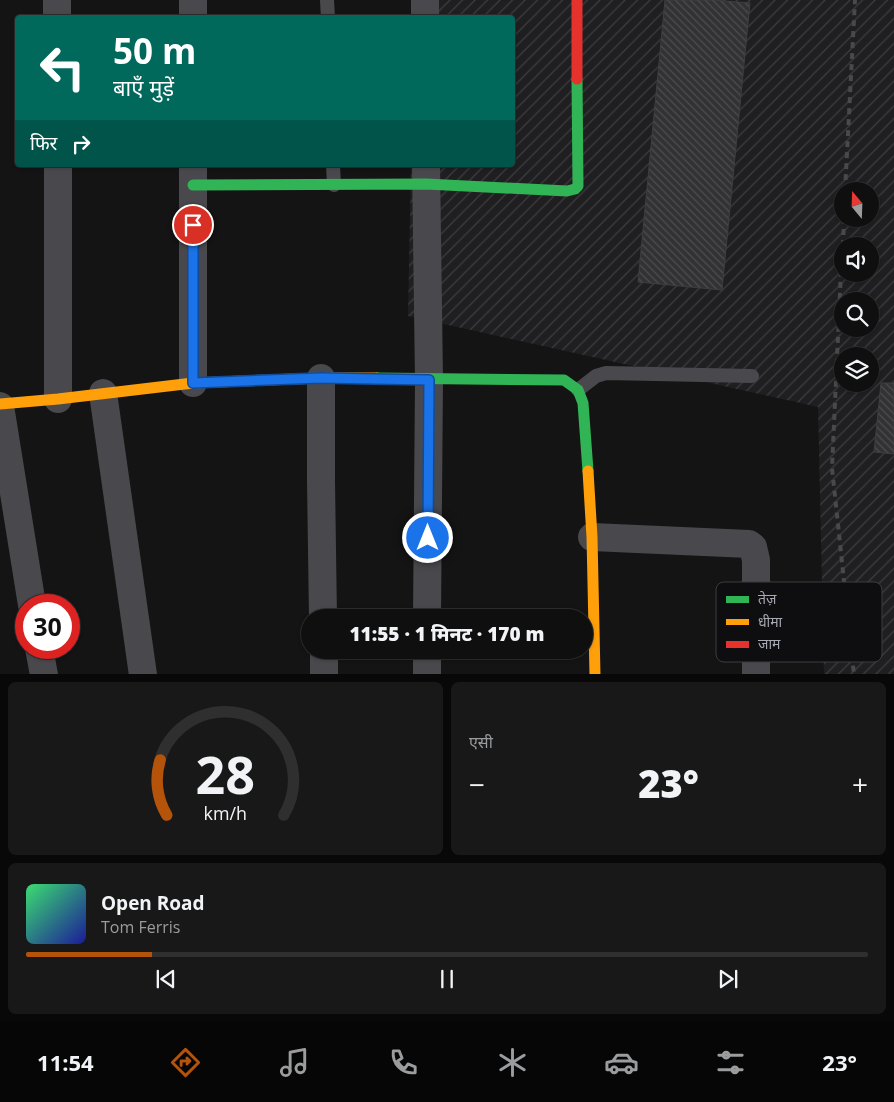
<!DOCTYPE html>
<html lang="hi">
<meta charset="utf-8">
<style>
:root{--surface:#0f0f0f;--page:#181818;--text:#f1f3f6;--muted:#9b9c9e;--line:#2f2f2f;--accent:#b45309}
body{margin:0;font-family:"Open Sans","Noto Sans Devanagari",sans-serif;background:var(--page);color:var(--text);height:100vh;display:flex;flex-direction:column;font-size:19px;white-space:nowrap}
*{box-sizing:border-box;margin:0}
p{font-size:16px;color:var(--muted)}
.icon{flex:none;width:28px;height:28px;fill:none;stroke:currentColor;stroke-width:2;stroke-linecap:round;stroke-linejoin:round}
.map{position:relative;height:674px;overflow:hidden}
.panel{display:flex;flex-direction:column;gap:8px;padding:8px;background:#080808;flex:1}
.panel>*{flex:none}
.hud{position:absolute;left:15px;top:15px;width:500px;height:152px;border-radius:5px;box-shadow:0 1px 4px #0004,0 0 0 1px var(--line);background:#00695c;color:#fff;overflow:hidden}
.needle{width:32px;rotate:341deg}
.controls{position:absolute;left:834px;top:182px;display:grid;gap:10px}
.controls a{display:grid;place-items:center;width:45px;height:45px;border-radius:50%;background:var(--surface);box-shadow:0 1px 4px #0004,0 0 0 1px var(--line);font-size:25px}
.speed{position:absolute;left:15px;top:594px;display:flex;gap:10px;font-size:25px;font-weight:700;text-align:center}
.speed>*{display:grid;place-content:center;width:65px;height:65px;border-radius:50%;background:var(--surface);box-shadow:0 1px 4px #0004,0 0 0 1px var(--line);line-height:1}
.speed .limit{border:8px solid #d22;background:#fff;color:#111}
.pin{position:absolute;display:grid;place-items:center;width:42px;height:42px;color:#fff;margin:-21px;border:2px solid #fff;border-radius:50%;box-shadow:0 1px 5px #0007}
.me{position:absolute;width:55px;margin:-28px;rotate:0deg;stroke-linejoin:round;filter:drop-shadow(0 0 4px #0008)}
.turn{display:flex;align-items:center;gap:18px;height:105px;padding:0 15px;font-size:22px}
.turn .icon{width:65px;height:65px;stroke-width:2.5}
.turn b{display:block;font-size:35px;line-height:42px}
.then{display:flex;align-items:center;height:48px;padding:0 15px;background:#0003;gap:10px;font-size:19px}
.big{font-size:38px;font-weight:800;line-height:1.1}
.panel .tile{flex:1;display:flex;flex-direction:column;justify-content:center;gap:8px;min-width:0;padding:0 18px;border-radius:8px;background:var(--page)}
.panel .dial{align-items:center;gap:0}
.dial svg{height:130px;overflow:visible;fill:none;stroke:var(--line);stroke-width:7;stroke-linecap:round;text-anchor:middle}
.dial text{fill:var(--text);stroke:none}
.song{display:flex;align-items:center;gap:15px}
.cover{width:60px;height:60px;border-radius:8px;background:linear-gradient(135deg,hsl(140 70% 55%),hsl(240 70% 35%))}
.played{height:5px;border-radius:2px;background:linear-gradient(90deg,var(--accent) 15%,var(--line) 15%)}
.keys{display:flex;justify-content:space-around;direction:ltr}
.heat{display:flex;justify-content:space-between;align-items:center;font-size:28px;direction:ltr}
.panel .tiles{flex:1;display:grid;gap:8px;grid-template-columns:1fr 1fr}
.tile:last-child{grid-column:span 2}
.trip{position:absolute;left:301px;top:609px;width:292px;height:50px;border-radius:25px;background:var(--surface);box-shadow:0 1px 4px #0004,0 0 0 1px var(--line);font-weight:800;line-height:50px;text-align:center}
.tabs{display:flex;height:80px;justify-content:space-around;align-items:center;background:#060606;color:var(--muted)}
.tabs .icon{width:35px;height:35px}
.tabs .on{color:var(--accent)}
.tabs b{font-size:22px;color:var(--text)}
.map>svg:first-child{display:block}
.industrial{fill:url(#industrial-furrows);fill-rule:evenodd}
.building{fill:url(#building-back-hatch);stroke:#3d3e40}
.lines{fill:none;stroke-linecap:round;stroke-linejoin:round}
.lane{stroke:#49494d;stroke-width:14}
.street{stroke:#49494d;stroke-width:28}
.fast{stroke:#30b455;stroke-width:11}
.slow{stroke:#ff9f0a;stroke-width:11}
.jam{stroke:#e5322d;stroke-width:11}
.rail{stroke:#49494b;stroke-width:4;stroke-dasharray:6 5;stroke-linecap:butt}
.route-casing{stroke:#114b97;stroke-width:12}
.route{stroke:#1a73e8;stroke-width:9}
.key{fill:#0e0e10;stroke:#3c3d41;stroke-width:1}
.key-label{font-size:14px;fill:#a7aab3}
</style>
<div class="map">
<svg width="894" height="675" viewBox="0 0 894 675">
<defs>
<pattern id="industrial-furrows" width="10" height="10" patternUnits="userSpaceOnUse" patternTransform="scale(1.25)"><rect width="10" height="10" fill="#1f1e21"/><path d="M-1 1l2-2M0 10L10 0M9 11l2-2" fill="none" stroke="#3d3c3f"/></pattern>
<pattern id="building-back-hatch" width="6" height="6" patternUnits="userSpaceOnUse" patternTransform="scale(1.25)"><rect width="6" height="6" fill="#323234"/><path d="M-1 5l2 2M0 0l6 6M5-1l2 2" fill="none" stroke="#4d4d4f"/></pattern>
</defs>
<rect width="100%" height="100%" fill="#141414"/>
<path class="industrial" d="M415,0H894V674H824L818,407L408,316L411,165H512V18L415,17ZM842,191H870V219H842ZM842,246H870V274H842ZM842,301H870V329H842ZM842,356H870V384H842Z"/>
<g class="building">
<polygon points="665,0 713,0 750,3 722,290 638,282"/>
<polygon points="881,383 894,383 894,454 874,452"/>
</g>
<g class="lines">
<g class="lane">
<polyline points="327,0 328,18"/>
<polyline points="333,165 334,185"/>
<polyline points="578,390 596,376 606,373 752,376"/>
</g>
<g class="street">
<polyline points="57,0 57,18"/>
<polyline points="193,0 193,18"/>
<polyline points="425,0 425,18"/>
<polyline points="58,165 58,399"/>
<polyline points="193,165 193,383"/>
<polyline points="426,165 429,380 427,618"/>
<polyline points="321,378 321,481 323,618"/>
<polyline points="103,393 143,675"/>
<polyline points="0,406 32,605"/>
<polyline points="592,537 749,544 753,547 756,560 756,675"/>
<polyline points="39,648 44,675"/>
<polyline points="324,675 324,650"/>
<polyline points="427,675 427,650"/>
</g>
<g class="fast">
<polyline points="193,185 426,184 567,191 575,189 578,186 577,79"/>
<polyline points="377,378 564,380 578,390 583,403 588,471"/>
</g>
<g class="slow">
<polyline points="0,404 58,399 193,383 321,378 377,378"/>
<polyline points="588,471 592,537 595,675"/>
</g>
<polyline class="jam" points="577,0 577,79"/>
<g class="rail">
<polyline points="845,191 855,0"/>
<polyline points="843,246 844,219"/>
<polyline points="842,249 832,468 854,675"/>
</g>
</g>
<g class="lines">
<g class="route-casing">
<polyline id="route" points="193,225 193,383 321,378 429,380 428,538"/>
</g>
<use href="#route" class="route"/>
</g>
<rect x="716" y="582" width="166" height="80" rx="8" class="key"/>
<rect x="726" y="596" width="23" height="7" fill="#30b455"/>
<rect x="726" y="619" width="23" height="6" fill="#ff9f0a"/>
<rect x="726" y="641" width="23" height="7" fill="#e5322d"/>
<g class="key-label">
<text x="758" y="604">तेज़</text>
<text x="758" y="627">धीमा</text>
<text x="758" y="649">जाम</text>
</g>
</svg>
<div class="controls">
<a><svg class="needle" viewBox="-14 -14 28 28"><path d="M0-13l5 13h-10z" fill="#e53935"/><path d="M0 13l5-13h-10z" fill="#9b9c9e"/></svg></a>
<a><svg class="icon" aria-label="sound" viewBox="0 0 24 24"><path d="M4 9h4l5-4v14l-5-4H4zM17 9q2 3 0 6"/></svg></a>
<a><svg class="icon" aria-label="search" viewBox="0 0 24 24"><circle cx="10" cy="10" r="6"/><path d="M15 15l6 6"/></svg></a>
<a><svg class="icon" aria-label="layers" viewBox="0 0 24 24"><path d="M12 4l9 5-9 5-9-5zM3 14l9 5 9-5"/></svg></a>
</div>
<div class="speed"><div class="limit">30</div></div>
<div class="pin" style="left:193px;top:225px;background:#d93025"><svg class="icon" aria-label="arrive" viewBox="0 0 24 24"><path d="M6 21V4h12l-3 4 3 4H6"/></svg></div>
<svg class="me" style="left:428px;top:538px" viewBox="-20 -20 40 40"><circle r="17" fill="#1a73e8" stroke="#fff" stroke-width="3"/><path d="M0-11L8 9 0 5-8 9z" fill="#fff"/></svg>
<div class="trip">11:55 · 1 मिनट · 170 m</div>
<div class="hud">
<div class="turn"><svg class="icon" aria-label="left" viewBox="0 0 24 24"><path d="M17 20v-9H6M10 6l-5 5 5 5"/></svg><div><b>50 m</b>बाएँ मुड़ें</div></div>
<div class="then">फिर<svg class="icon" aria-label="right" viewBox="0 0 24 24"><path d="M7 20v-9h11M14 6l5 5-5 5"/></svg></div>
</div>
</div>
<section class="panel">
<div class="tiles">
<div class="tile dial"><svg viewBox="0 0 100 80">
<path d="M14 69A42 42 0 1 1 86 69"/>
<path d="M14 69A42 42 0 0 1 10 35" stroke="#b45309"/>
<text x="50" y="56" font-size="32" font-weight="700">28</text>
<text x="50" y="72" font-size="11">km/h</text>
</svg></div>
<div class="tile"><p>एसी</p>
<div class="heat"><a>−</a><b class="big">23°</b><a>+</a></div>
</div>
<div class="tile">
<div class="song"><i class="cover"></i><div><b>Open Road</b><p>Tom Ferris</p></div></div>
<div class="played"></div>
<div class="keys"><svg class="icon" aria-label="previous" viewBox="0 0 24 24"><path d="M18 5L8 12l10 7zM5 5v14"/></svg><svg class="icon" aria-label="pause" viewBox="0 0 24 24"><path d="M8 5v14M16 5v14"/></svg><svg class="icon" aria-label="next" viewBox="0 0 24 24"><path d="M6 5l10 7-10 7zM19 5v14"/></svg></div>
</div>
</div>
</section>
<nav class="tabs">
<b>11:54</b>
<svg class="icon on" aria-label="directions" viewBox="0 0 24 24"><path d="M12 3l9 9-9 9-9-9zM9 14v-3h6M13 9l2 2-2 2"/></svg>
<svg class="icon" aria-label="music" viewBox="0 0 24 24"><path d="M9 18V5l10-2v13"/><circle cx="6" cy="18" r="3"/><circle cx="16" cy="16" r="3"/></svg>
<svg class="icon" aria-label="phone" viewBox="0 0 24 24"><path d="M5 4h4l2 5-3 2q2 4 5 5l2-3 5 2v4C11 20 4 13 5 4z"/></svg>
<svg class="icon" aria-label="climate" viewBox="0 0 24 24"><path d="M12 3v18M4 7l16 10M4 17L20 7"/></svg>
<svg class="icon" aria-label="car" viewBox="0 0 24 24"><path d="M5 17H2v-5l4-1 3-4h7l3 4 3 1v5h-3M9 17h6M6 11h13"/><circle cx="7" cy="17" r="2"/><circle cx="17" cy="17" r="2"/></svg>
<svg class="icon" aria-label="filters" viewBox="0 0 24 24"><path d="M4 7h16M4 17h16"/><circle cx="9" cy="7" r="2"/><circle cx="15" cy="17" r="2"/></svg>
<b>23°</b>
</nav>
